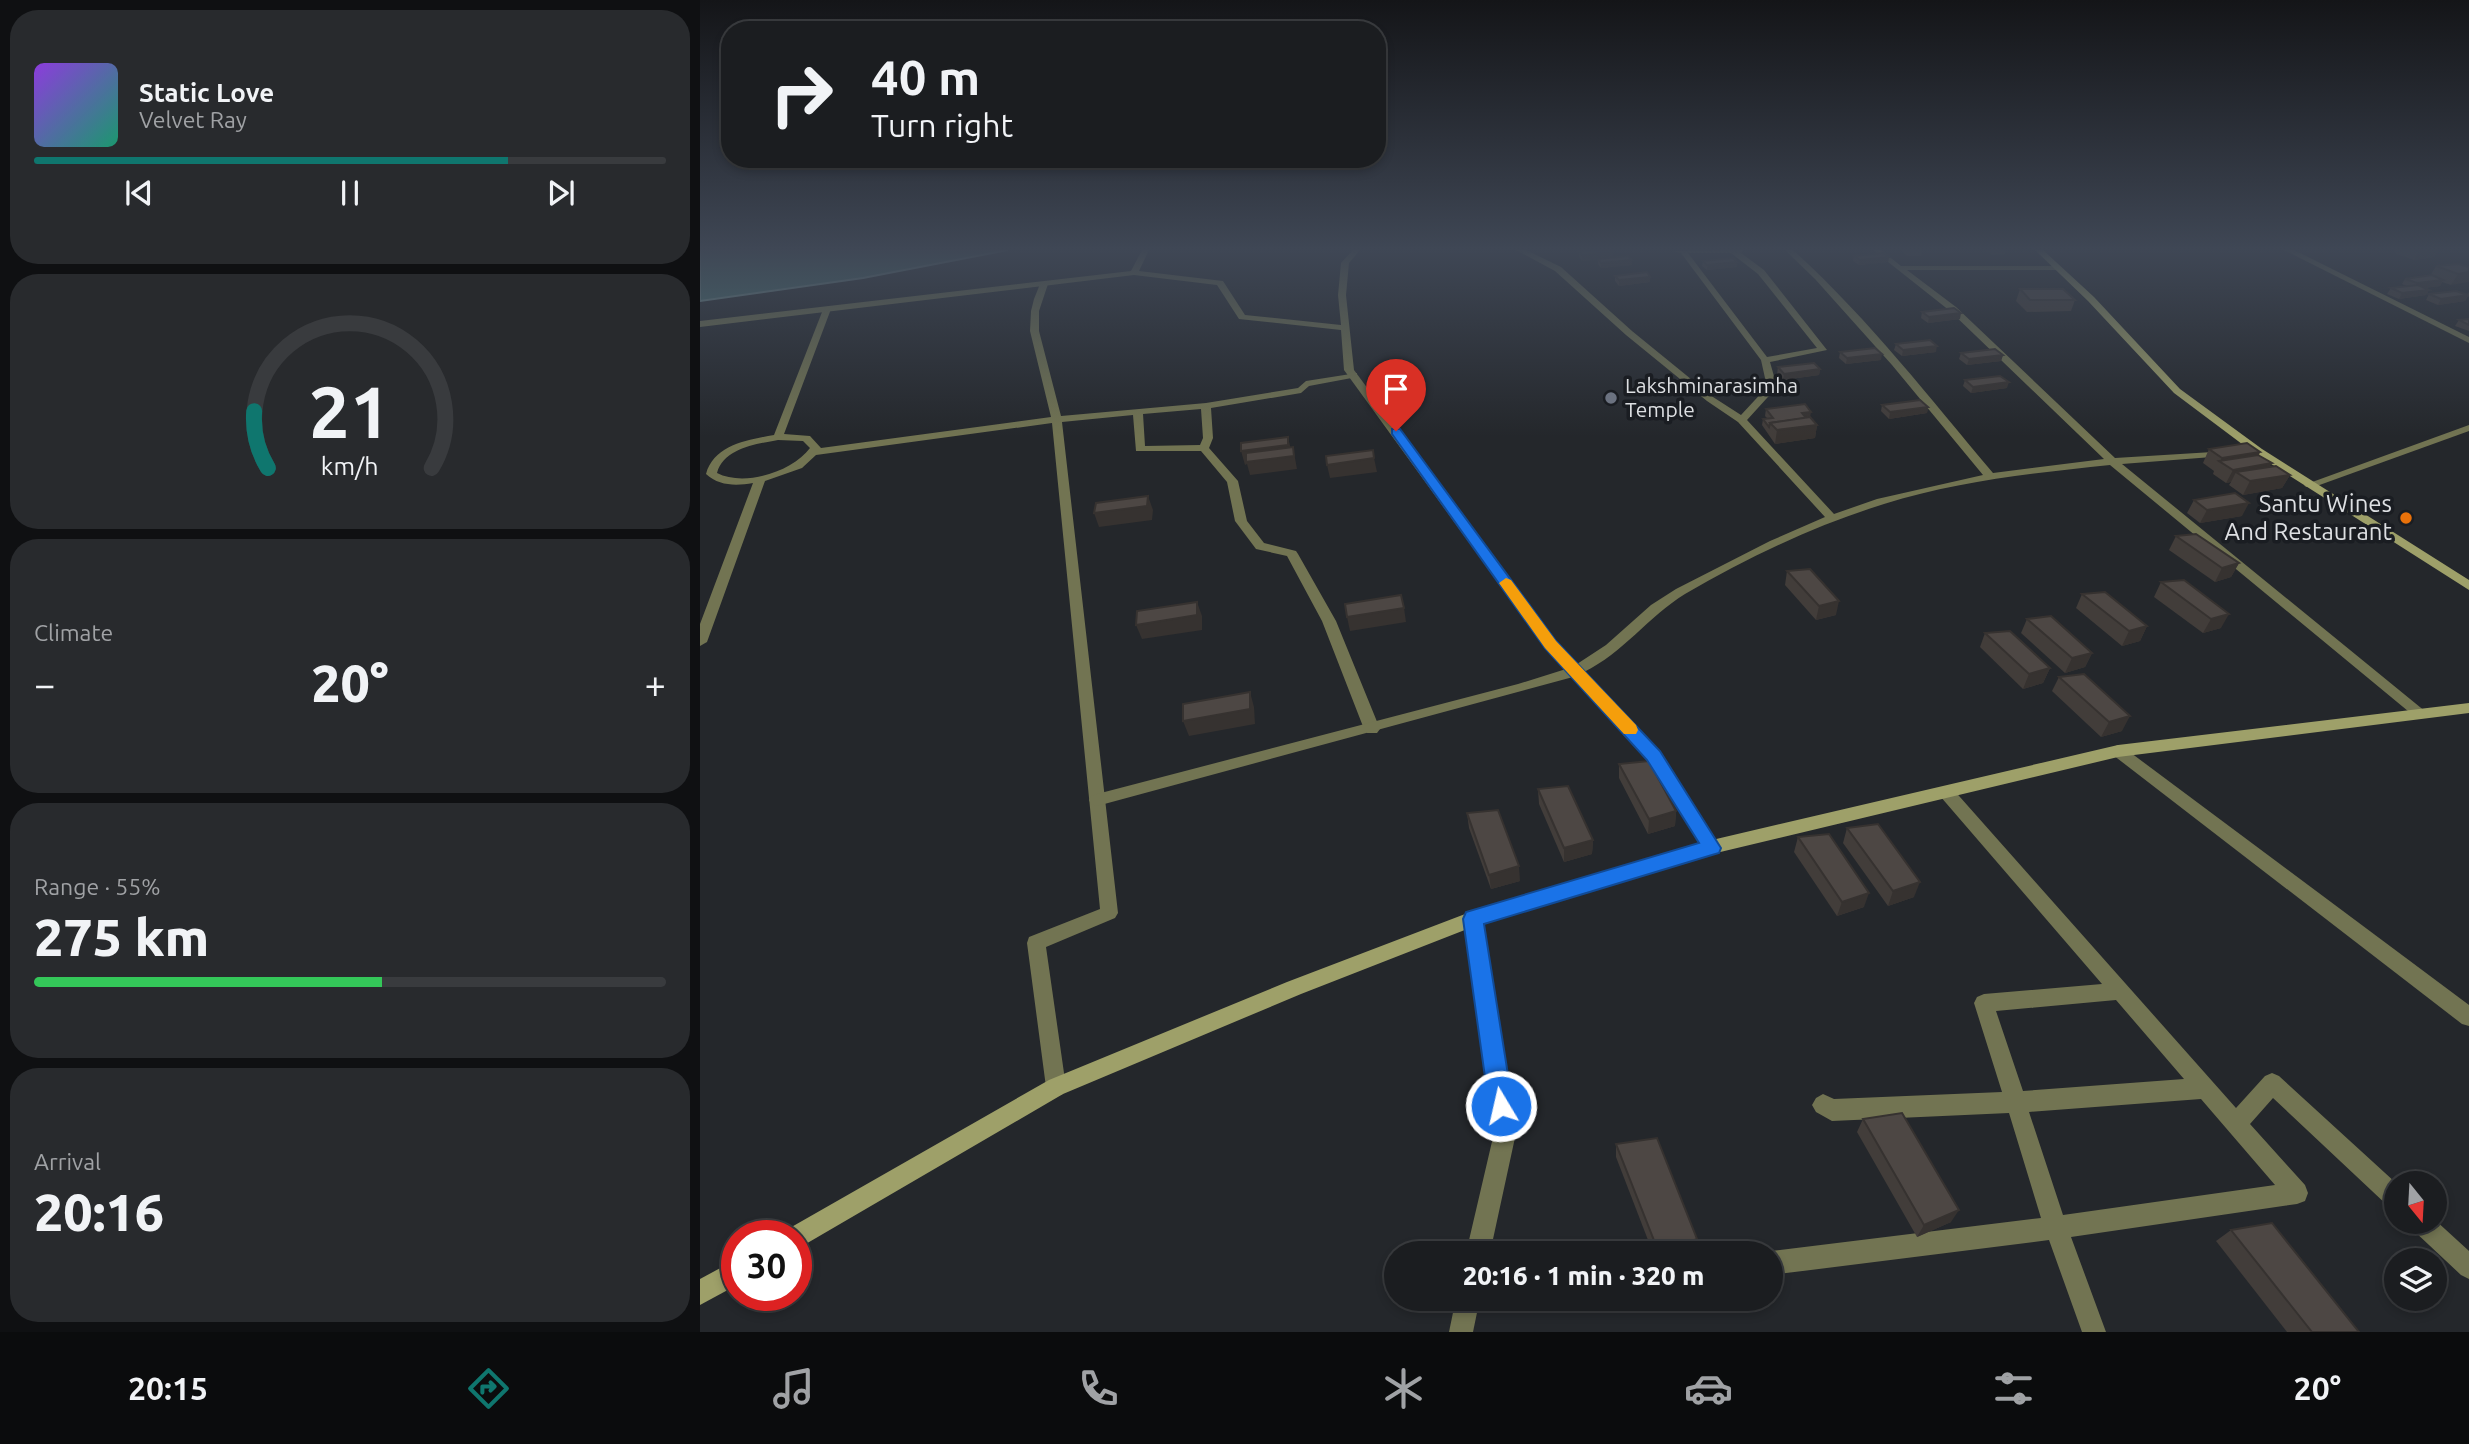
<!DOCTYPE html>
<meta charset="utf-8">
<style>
:root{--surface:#1b1d20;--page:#282a2d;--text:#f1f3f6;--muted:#a0a2a5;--line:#393b3e;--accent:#0f766e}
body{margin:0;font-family:Ubuntu,sans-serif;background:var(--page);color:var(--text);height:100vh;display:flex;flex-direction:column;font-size:26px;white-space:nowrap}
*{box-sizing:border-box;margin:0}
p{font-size:23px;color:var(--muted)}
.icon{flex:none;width:38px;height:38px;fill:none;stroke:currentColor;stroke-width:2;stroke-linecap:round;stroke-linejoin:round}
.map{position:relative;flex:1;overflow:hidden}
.panel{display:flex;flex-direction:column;gap:10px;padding:10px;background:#0f1012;width:700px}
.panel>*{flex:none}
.top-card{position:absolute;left:21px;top:21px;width:665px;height:147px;border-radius:28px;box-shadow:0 4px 10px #0003,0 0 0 2px var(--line);background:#1b1d20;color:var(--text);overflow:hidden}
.needle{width:46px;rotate:162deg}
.fabs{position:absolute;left:1684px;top:1171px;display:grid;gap:14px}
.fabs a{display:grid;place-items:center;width:63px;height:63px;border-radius:50%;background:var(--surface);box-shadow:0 4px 10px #0003,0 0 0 2px var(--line);font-size:35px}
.speed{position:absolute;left:21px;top:1220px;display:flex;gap:14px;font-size:35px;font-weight:700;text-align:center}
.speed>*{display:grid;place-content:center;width:91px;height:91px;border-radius:50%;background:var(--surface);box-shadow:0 4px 10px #0003,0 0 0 2px var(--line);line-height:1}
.speed .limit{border:10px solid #d22;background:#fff;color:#111}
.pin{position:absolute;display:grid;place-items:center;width:60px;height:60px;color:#fff;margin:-72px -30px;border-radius:50% 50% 50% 0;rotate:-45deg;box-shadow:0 0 7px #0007}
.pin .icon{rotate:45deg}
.me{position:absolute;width:77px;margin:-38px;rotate:351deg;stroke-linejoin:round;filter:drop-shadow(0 0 5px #0008)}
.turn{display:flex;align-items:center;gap:24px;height:147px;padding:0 35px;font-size:32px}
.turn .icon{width:91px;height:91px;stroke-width:2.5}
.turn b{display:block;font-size:49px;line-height:60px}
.big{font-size:52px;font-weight:800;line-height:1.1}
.panel .card{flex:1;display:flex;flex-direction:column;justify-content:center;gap:10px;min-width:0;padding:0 24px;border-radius:28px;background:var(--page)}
.panel .dial{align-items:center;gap:0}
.dial svg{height:182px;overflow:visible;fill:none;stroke:var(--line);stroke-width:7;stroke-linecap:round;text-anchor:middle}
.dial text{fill:var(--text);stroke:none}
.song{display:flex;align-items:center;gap:21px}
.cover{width:84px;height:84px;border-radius:10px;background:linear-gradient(135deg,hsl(270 70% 55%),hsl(160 70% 35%))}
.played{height:7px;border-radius:4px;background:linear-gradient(90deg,var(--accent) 75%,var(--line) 75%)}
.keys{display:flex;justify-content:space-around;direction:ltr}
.heat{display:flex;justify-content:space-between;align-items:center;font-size:38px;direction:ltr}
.charge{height:10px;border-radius:5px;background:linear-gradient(90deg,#34c759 55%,var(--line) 0)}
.trip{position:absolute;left:684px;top:1241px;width:399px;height:70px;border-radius:35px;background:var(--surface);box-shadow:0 4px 10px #0003,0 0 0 2px var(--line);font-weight:800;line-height:70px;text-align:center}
.tabs{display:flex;height:112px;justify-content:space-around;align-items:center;background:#0b0c0d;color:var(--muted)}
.tabs .icon{width:49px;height:49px}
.tabs .selected{color:var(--accent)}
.tabs b{font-size:32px;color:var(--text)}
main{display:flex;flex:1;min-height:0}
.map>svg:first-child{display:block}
.water{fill:#4b7979;stroke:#779898;stroke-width:2}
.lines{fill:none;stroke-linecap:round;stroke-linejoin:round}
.service{fill:#727452;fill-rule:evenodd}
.minor{fill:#727452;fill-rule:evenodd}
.secondary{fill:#9ea069;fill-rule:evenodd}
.wall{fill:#423d3a}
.shaded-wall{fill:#363230}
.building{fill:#4d4744;stroke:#363230;stroke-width:2}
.route{fill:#1a73e8;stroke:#114b97;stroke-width:2}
.slow{fill:#f59e0b}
.worship-dot{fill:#6b7280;stroke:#1a1d22;stroke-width:2.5}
.food-dot{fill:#e8710a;stroke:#1a1d22;stroke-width:2.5}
.labels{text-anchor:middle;stroke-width:7;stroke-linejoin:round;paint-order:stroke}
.far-poi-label{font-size:21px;fill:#dddfe2;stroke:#1a1d22;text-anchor:start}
.poi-label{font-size:24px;fill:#dddfe2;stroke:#1a1d22;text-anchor:end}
</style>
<main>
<section class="panel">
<div class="card">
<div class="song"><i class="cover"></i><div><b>Static Love</b><p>Velvet Ray</p></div></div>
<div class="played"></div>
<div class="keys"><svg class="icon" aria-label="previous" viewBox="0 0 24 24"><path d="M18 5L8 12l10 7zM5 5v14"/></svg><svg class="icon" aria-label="pause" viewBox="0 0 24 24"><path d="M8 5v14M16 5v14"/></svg><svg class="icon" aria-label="next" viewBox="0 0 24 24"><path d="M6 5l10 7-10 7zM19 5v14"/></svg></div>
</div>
<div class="card dial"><svg viewBox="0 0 100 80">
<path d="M14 69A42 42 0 1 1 86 69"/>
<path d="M14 69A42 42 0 0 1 8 44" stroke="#0f766e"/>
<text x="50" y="56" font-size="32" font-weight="700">21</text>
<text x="50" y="72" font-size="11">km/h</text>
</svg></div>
<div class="card"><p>Climate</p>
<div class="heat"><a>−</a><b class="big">20°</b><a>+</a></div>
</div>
<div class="card"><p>Range · 55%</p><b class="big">275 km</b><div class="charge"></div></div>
<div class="card"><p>Arrival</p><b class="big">20:16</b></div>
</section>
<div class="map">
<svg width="1769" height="1332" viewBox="0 0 1769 1332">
<rect width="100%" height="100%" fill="#24272b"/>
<polygon class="water" points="0,250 308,250 163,278 0,301"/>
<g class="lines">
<g class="service">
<path d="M344,282L348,284L339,311V331L361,416L506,403L598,388L606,381L657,373V377L609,386L601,393L511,408L513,438L509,448L538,481L547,521L564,543L596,551L598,554L636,621L680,729L677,733H667L664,729L622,621L587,556L556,549L535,521L527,482L501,451H436L433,415L362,422L418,913L415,918L346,947L366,1087L363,1094L356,1097L349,1094L346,1087L327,943L329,937L400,909L352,423L116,455L102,468L65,481L7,642L0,646V624L53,483C36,486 19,486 6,474C14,445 47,440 74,435L124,307L131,309L84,434L110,436L121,448L351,417L330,331L331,311L334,299L340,284ZM501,409L503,438L500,445L445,446L443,414ZM78,440L103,441L110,448C92,472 44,487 17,473C24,448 57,444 78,440Z"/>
<path d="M1246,786L1252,788L1536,1108L1565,1076L1572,1073L1579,1076L1696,1183V1209L1688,1206L1573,1098L1550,1124L1605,1185L1608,1193L1605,1201L1597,1204L1371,1237L1406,1332H1382L1349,1240L1071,1275V1253H1067L1071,1251L1341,1218L1309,1113L1132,1121L1116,1112L1112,1105L1116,1098L1123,1094L1134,1099L1302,1092L1274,1003L1277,997L1284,994L1402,984L1240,796L1238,792L1240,788ZM1416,1000L1484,1079L1323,1091L1296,1011ZM1501,1099L1575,1185L1363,1215L1329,1112Z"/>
<polygon points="1734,1219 1769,1251 1769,1279 1761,1275 1713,1230 1710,1222 1734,1222"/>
</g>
<g class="minor">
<path d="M442,250H449L439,271L523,281L545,315L641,325L638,295L641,263L653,250H660L649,263L646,295L654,370L855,641L877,664L906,645L951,605L976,589L1070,541L1125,517L1038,422L1007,401L926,335L855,271L816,250H826L861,267L932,331L1013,397L1041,415L1067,387L1061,360L981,253L973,251L1044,250L1041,253L1064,270L1127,350L1070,362L1077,387L1047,420L1134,514L1177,499L1283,475L1192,365L1115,279L1085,250H1093C1167,317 1229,397 1293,473L1404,459L1250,311L1173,250H1181L1201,266H1359L1360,268L1356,270H1207L1256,307L1415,458L1529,451L1530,453L1525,456L1422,464L1726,712L1724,716H1714L1410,465C1334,473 1257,481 1184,504C1116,525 1048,557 985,594C949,616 923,653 884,672L959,751L1020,847L1018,852L1012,854L1006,852L949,759L873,677L397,806L391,804L389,800L391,796L397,794L818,684L866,669L845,647L644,370L641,330L539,319L517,285L434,275L0,327V321L431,271ZM988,253H1031L1058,274L1117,348L1067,357Z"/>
<polygon points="1584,250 1594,250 1769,337 1769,343"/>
<polygon points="1769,425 1769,431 1614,487 1606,487 1604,485"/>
<polygon points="1418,745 1423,747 1769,1005 1769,1026 1762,1024 1413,755 1410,751 1413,747"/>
<polygon points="773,911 779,913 782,919 816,1133 790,1253 766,1253 794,1133 764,919 767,913"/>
<polygon points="756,1298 780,1298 773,1332 749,1332"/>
</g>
<g class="secondary">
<polygon points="1335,250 1343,250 1394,297 1480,389 1562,449 1769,580 1769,590 1554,453 1474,393 1388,301"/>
<polygon points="1769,703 1769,713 1418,757 1012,854 775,926 601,994 363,1094 104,1245 96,1249 96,1236 85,1236 88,1229 349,1080 587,982 773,911 1012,840 1418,745"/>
<polygon points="37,1259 37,1285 0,1305 0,1279"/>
</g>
</g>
<g class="wall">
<polygon points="1201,250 1222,250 1221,256 1207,256"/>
<polygon points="1286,250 1306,250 1305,254 1292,255"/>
<polygon points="1695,250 1738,250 1734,257 1714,260 1694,253"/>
<polygon points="879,251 913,252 913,257 932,265 901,268 898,264 898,259 882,261 879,257"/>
<polygon points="1154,256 1189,257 1188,262 1159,265 1153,261"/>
<polygon points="1003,261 1037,262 1037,267 1007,270 1002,266"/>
<polygon points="1736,266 1769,267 1751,285 1742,282 1740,286 1724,288 1729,290 1726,295 1699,299 1687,294 1691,288 1707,286 1702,284 1705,279 1730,276"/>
<polygon points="915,276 950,277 950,282 919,286 915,281"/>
<polygon points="1320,289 1375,300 1371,311 1327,312 1316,301"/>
<polygon points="1769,292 1769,297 1768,296 1765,301 1738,305 1726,300 1729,294 1767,295"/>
<polygon points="1222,312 1260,319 1228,323 1221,318"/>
<polygon points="1769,319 1769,331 1755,326 1759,320"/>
<polygon points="1196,344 1236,352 1202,356 1194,350"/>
<polygon points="1140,352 1181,360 1146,364 1139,358"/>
<polygon points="1261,353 1303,355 1301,361 1267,365 1259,359"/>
<polygon points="1078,367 1120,369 1119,375 1083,380 1077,374"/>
<polygon points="1265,380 1307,388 1271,393 1263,386"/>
<polygon points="1182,405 1228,407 1227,413 1189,419 1181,411"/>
<polygon points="1066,409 1110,417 1117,425 1115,438 1075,444 1062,425 1063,419 1067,418 1065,416"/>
<polygon points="1509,449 1560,452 1559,455 1570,467 1590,475 1582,488 1543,495 1529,485 1531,482 1526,483 1513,474 1514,471 1503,463"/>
<polygon points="1494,500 1542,516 1500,523 1487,513"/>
<polygon points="1476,536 1539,563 1531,577 1515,582 1469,550"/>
<polygon points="1087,571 1136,615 1116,620 1085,585"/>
<polygon points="1484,580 1521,628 1503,633 1454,597 1461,582"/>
<polygon points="1382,594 1447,626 1440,641 1422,646 1376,608"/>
<polygon points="1327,619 1392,653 1385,667 1365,673 1321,633"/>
<polygon points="1285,633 1350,668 1343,683 1323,689 1280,647"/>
<polygon points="1359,677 1422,731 1401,737 1352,691"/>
<polygon points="919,764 976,811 975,826 948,834 919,778"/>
<polygon points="838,789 893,840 892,854 864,862 839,804"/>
<polygon points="767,813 820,881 791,889 769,828"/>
<polygon points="1147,828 1214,897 1188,906 1143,843"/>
<polygon points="1098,837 1164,907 1137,916 1094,852"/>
<polygon points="1163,1119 1251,1222 1217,1237 1157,1132"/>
<polygon points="916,1144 997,1239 994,1250 988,1253 953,1253 916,1157"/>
<polygon points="1531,1230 1659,1332 1587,1332 1516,1241"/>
</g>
<g class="shaded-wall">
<polygon points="1720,250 1738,250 1734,257 1714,260"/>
<polygon points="913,252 913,258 882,261 882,255"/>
<polygon points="1189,257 1188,262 1159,265 1160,260"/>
<polygon points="932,260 932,265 901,268 901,263"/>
<polygon points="1037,262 1037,267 1007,270 1007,265"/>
<polygon points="1769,272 1769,282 1751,285 1758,274"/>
<polygon points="950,277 950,282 919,286 919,280"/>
<polygon points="1743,280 1740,286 1714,289 1717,283"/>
<polygon points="1729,290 1726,295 1699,299 1702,293"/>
<polygon points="1768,295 1765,301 1738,305 1741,299"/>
<polygon points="1261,313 1260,319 1228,323 1229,317"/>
<polygon points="1237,346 1236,352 1202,356 1203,350"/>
<polygon points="1182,354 1181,360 1146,364 1147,358"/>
<polygon points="1303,355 1301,361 1267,365 1269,359"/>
<polygon points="1120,369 1119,375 1083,380 1084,374"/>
<polygon points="1309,382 1307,388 1271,393 1273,387"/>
<polygon points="1228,407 1227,413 1189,419 1190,412"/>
<polygon points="1111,412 1110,418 1101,419 1102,413"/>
<polygon points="1117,425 1115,438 1075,444 1077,430"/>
<polygon points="588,437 591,450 593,447 597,469 550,475 547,464 545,465 541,451"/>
<polygon points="1560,452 1553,465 1520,461 1522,458"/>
<polygon points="674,458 677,472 630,478 627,465"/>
<polygon points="1572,463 1564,477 1536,472 1531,482 1526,483 1533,470"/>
<polygon points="1590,475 1582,488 1543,495 1550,481"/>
<polygon points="448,496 453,510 452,520 399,527 394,513"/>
<polygon points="1549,503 1542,516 1500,523 1507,510"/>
<polygon points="1539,563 1531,577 1515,582 1522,568"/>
<polygon points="1139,601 1136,615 1116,620 1119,606"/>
<polygon points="497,602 502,616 502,630 442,639 436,625"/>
<polygon points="704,608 706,622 650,631 647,617"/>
<polygon points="1529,614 1521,628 1503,633 1511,619"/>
<polygon points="1447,626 1440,641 1422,646 1429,631"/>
<polygon points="1392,653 1385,667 1365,673 1372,658"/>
<polygon points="1350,668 1343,683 1323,689 1329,674"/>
<polygon points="550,692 554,707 555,724 489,736 483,721"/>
<polygon points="1430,716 1422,731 1401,737 1409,722"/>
<polygon points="976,811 975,826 948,834 949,819"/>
<polygon points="893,840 892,854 864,862 864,848"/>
<polygon points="819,866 820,881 791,889 789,875"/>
<polygon points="1220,882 1214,897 1188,906 1193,891"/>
<polygon points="1169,893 1164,907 1137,916 1142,902"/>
<polygon points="1259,1210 1251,1222 1217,1237 1224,1225"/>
<polygon points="997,1239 994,1250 988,1253 963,1253"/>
</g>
<g class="building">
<polygon points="889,250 911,250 913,252 882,255 879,251"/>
<polygon points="1183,253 1189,257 1160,260 1154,256"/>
<polygon points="928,256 932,260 901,263 898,259"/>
<polygon points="1033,258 1037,262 1007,265 1003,261"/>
<polygon points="1758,264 1769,267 1769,272 1758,274 1736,266"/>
<polygon points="947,272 950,277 919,280 915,276"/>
<polygon points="1732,275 1743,280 1717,283 1705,279"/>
<polygon points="1718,285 1729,290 1702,293 1691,288"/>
<polygon points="1320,289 1363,289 1375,300 1330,300"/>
<polygon points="1756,291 1768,295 1741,299 1729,294"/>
<polygon points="1254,308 1261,313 1229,317 1222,312"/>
<polygon points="1769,319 1769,325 1759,320"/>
<polygon points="1230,340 1237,346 1203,350 1196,344"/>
<polygon points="1175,348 1182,354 1147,358 1140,352"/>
<polygon points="1295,349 1303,355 1269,359 1261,353"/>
<polygon points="1114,363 1120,369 1084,374 1078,367"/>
<polygon points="1300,376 1309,382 1273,387 1265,380"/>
<polygon points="1220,400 1228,407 1190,412 1182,405"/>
<polygon points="1105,404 1111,412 1102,413 1106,418 1070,423 1069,427 1063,419 1073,418 1066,409"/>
<polygon points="1110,417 1117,425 1077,430 1070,423"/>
<polygon points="588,437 588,445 541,451 541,443"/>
<polygon points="1547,443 1560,452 1522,458 1509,449"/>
<polygon points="593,447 594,456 546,462 546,453"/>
<polygon points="673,450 674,458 627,465 626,456"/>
<polygon points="1558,455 1572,463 1533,470 1519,461"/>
<polygon points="1576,466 1590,475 1550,481 1536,472"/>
<polygon points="1535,493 1549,503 1507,510 1494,500"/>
<polygon points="448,496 447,506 394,513 396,503"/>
<polygon points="1496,534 1539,563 1522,568 1476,536"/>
<polygon points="1110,569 1139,601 1119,606 1087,571"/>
<polygon points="1484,580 1529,614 1511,619 1461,582"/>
<polygon points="1405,592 1447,626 1429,631 1382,594"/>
<polygon points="701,595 704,608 647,617 645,604"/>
<polygon points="497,602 497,615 436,625 437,611"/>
<polygon points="1351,616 1392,653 1372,658 1327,619"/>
<polygon points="1310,631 1350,668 1329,674 1285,633"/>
<polygon points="1384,674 1430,716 1409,722 1359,677"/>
<polygon points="550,692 550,709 483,721 483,704"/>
<polygon points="949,761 976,811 949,819 919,764"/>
<polygon points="868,786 893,840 864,848 838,789"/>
<polygon points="798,810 819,866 789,875 767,813"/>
<polygon points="1178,824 1220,882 1193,891 1147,828"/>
<polygon points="1129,834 1169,893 1142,902 1098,837"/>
<polygon points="1202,1113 1259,1210 1224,1225 1163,1119"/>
<polygon points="957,1138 997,1239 963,1253 959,1253 916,1144"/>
<polygon points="1572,1223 1659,1332 1612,1332 1531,1230"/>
</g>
<linearGradient id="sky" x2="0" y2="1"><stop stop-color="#141518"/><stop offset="0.57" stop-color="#3f4755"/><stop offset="1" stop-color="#3f4755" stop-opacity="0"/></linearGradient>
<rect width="1769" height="437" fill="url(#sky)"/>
<polygon class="route" points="692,429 700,429 856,641 960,751 1021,848 1019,853 1012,855 784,924 813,1106 809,1114 801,1118 792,1114 789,1106 763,919 766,912 999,843 947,760 845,648 692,434"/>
<polygon class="slow" points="806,578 811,580 856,641 936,725 938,730 936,734 924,734 845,648 799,583"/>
<circle class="worship-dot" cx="911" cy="398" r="7"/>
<circle class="food-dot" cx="1706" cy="518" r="7"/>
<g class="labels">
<g class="far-poi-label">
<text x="925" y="393">Lakshminarasimha<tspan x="925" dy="24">Temple</tspan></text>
</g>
<g class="poi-label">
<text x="1692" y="512">Santu Wines<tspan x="1692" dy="28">And Restaurant</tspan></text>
</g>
</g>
</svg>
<div class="fabs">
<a><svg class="needle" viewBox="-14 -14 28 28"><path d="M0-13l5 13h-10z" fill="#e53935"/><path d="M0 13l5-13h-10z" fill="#a0a2a5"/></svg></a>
<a><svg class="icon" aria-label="layers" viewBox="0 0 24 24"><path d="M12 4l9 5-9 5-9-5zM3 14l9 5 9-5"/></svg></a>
</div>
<div class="speed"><div class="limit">30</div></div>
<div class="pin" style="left:696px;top:431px;background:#d93025"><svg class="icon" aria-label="arrive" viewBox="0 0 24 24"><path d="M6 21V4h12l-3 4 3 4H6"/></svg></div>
<svg class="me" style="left:801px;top:1106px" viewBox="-20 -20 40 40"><circle r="17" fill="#1a73e8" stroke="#fff" stroke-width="3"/><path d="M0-11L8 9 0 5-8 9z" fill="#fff"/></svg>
<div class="trip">20:16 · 1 min · 320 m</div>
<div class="top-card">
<div class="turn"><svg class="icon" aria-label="right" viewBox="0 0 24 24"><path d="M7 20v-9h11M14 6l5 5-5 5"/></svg><div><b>40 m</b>Turn right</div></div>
</div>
</div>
</main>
<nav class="tabs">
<b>20:15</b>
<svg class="icon selected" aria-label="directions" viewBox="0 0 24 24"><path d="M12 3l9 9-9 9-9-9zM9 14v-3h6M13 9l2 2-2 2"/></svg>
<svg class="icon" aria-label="music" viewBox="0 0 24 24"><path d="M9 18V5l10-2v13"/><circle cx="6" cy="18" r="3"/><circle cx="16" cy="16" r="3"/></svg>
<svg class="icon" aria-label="phone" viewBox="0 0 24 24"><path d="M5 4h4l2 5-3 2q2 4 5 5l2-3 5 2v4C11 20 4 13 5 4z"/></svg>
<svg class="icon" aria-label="climate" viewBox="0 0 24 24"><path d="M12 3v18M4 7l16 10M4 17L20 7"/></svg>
<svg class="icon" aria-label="car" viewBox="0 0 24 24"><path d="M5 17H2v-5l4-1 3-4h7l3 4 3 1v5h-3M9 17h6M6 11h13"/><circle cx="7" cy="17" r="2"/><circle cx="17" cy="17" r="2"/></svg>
<svg class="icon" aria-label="filters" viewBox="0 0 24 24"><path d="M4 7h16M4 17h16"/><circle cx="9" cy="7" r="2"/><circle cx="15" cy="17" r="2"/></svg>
<b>20°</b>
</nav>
